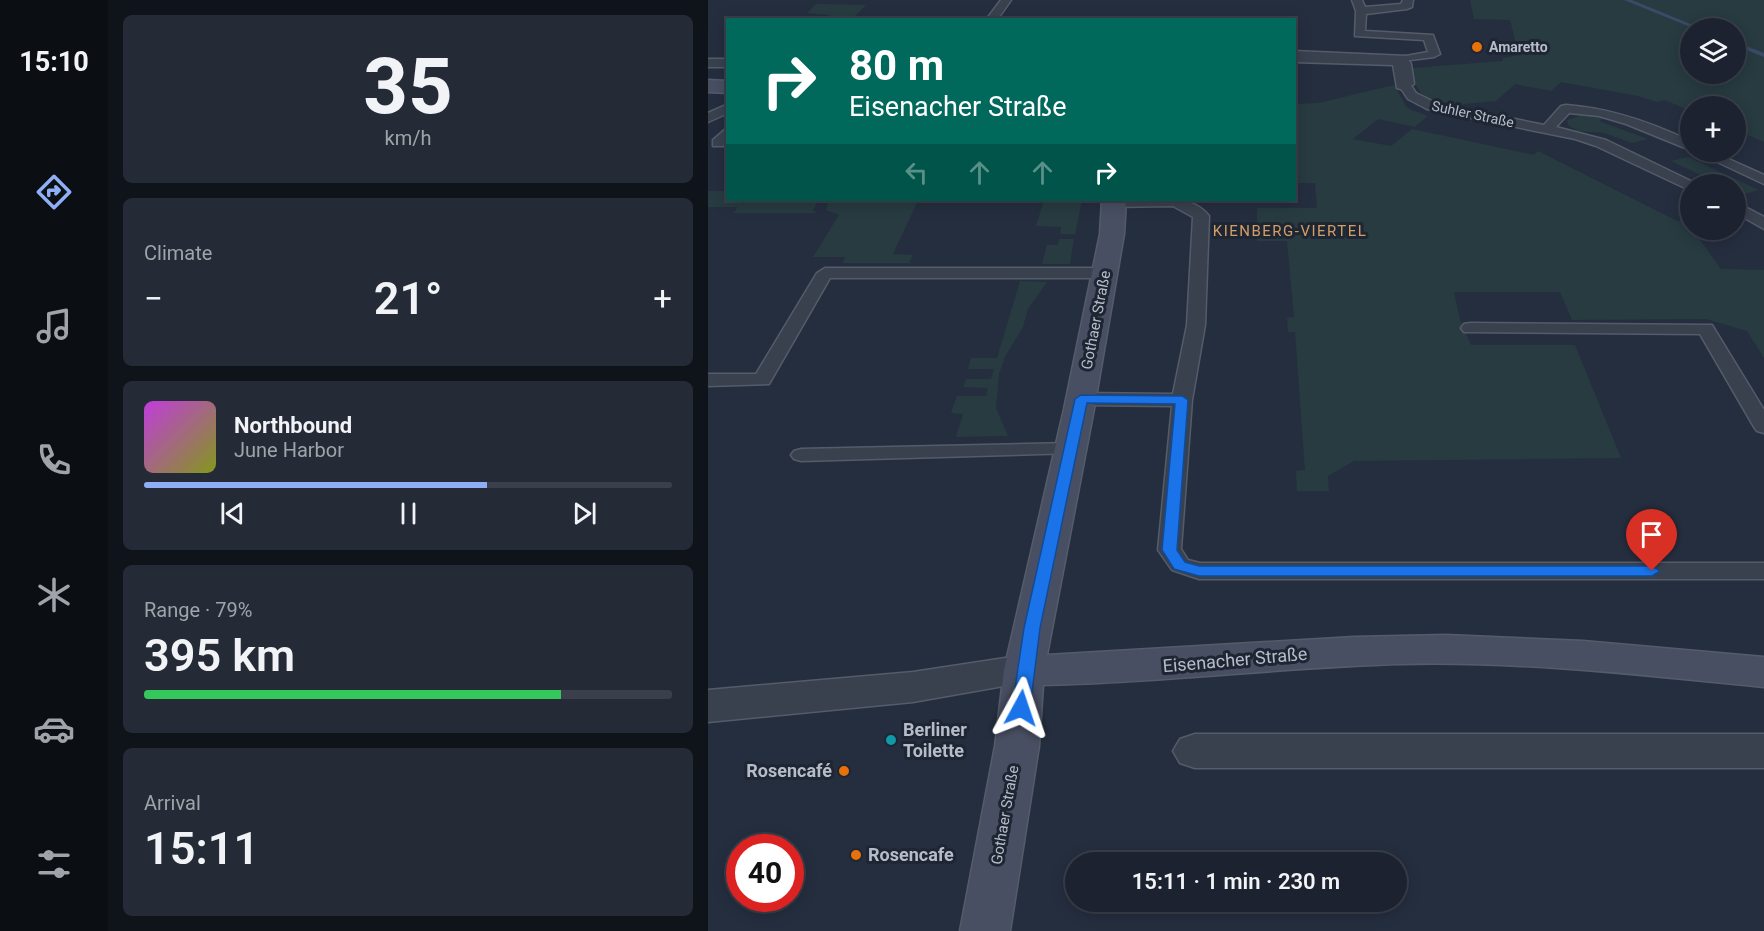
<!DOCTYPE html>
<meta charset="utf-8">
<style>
:root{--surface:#1c222f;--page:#252a37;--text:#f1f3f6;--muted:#a0a4aa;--line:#3a3f4b;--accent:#8eaef6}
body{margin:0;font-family:Roboto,sans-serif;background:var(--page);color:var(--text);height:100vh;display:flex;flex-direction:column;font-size:22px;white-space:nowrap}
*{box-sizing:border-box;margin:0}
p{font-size:20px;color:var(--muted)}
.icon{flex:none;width:33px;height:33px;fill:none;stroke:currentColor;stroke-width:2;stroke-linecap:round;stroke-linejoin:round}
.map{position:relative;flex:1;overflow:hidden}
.drawer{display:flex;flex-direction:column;gap:15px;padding:15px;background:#0f131a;width:600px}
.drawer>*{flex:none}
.top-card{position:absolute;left:18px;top:18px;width:570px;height:183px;border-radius:0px;box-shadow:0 3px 15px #0003,0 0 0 2px var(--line);background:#00695c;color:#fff;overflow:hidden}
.tools{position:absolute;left:972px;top:18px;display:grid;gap:12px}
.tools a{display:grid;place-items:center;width:66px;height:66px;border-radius:50%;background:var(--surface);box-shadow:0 3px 15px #0003,0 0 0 2px var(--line);font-size:30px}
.speed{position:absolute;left:18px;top:834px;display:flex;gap:12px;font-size:30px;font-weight:700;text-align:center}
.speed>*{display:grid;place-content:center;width:78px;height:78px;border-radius:50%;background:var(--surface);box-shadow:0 3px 15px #0003,0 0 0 2px var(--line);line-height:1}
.speed .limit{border:9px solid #d22;background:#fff;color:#111}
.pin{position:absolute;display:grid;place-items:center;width:51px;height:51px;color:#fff;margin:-62px -26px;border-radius:50% 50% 50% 0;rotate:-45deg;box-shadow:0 0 6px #0007}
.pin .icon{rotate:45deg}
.me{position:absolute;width:66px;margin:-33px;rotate:5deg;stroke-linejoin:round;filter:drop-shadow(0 0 4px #0008)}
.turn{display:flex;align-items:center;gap:21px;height:126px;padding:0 24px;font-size:27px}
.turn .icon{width:78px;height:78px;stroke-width:2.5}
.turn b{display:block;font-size:42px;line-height:51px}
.lanes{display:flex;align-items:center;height:57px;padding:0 24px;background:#0003;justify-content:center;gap:30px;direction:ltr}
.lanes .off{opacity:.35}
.big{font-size:45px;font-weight:600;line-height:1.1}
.drawer .widget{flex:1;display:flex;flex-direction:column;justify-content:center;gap:9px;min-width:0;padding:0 21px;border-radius:9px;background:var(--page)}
.drawer .dial{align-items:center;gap:0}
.dial b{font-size:78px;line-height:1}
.song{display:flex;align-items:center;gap:18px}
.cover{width:72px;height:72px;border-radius:9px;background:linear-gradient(135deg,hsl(290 70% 55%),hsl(70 70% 35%))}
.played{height:6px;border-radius:3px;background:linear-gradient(90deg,var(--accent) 65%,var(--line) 65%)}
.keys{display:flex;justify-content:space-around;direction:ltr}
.heat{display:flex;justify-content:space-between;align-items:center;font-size:33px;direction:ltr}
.charge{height:9px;border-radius:4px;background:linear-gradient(90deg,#34c759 79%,var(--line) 0)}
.trip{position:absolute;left:357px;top:852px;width:342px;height:60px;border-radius:30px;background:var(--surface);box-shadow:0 3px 15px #0003,0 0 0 2px var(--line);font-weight:600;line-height:60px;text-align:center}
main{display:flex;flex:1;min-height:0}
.menu{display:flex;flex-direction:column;width:108px;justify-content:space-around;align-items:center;background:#0b0e13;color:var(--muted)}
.menu .icon{width:42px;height:42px}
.menu .active{color:var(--accent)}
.menu b{font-size:27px;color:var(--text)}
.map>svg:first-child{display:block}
.green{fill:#273b40;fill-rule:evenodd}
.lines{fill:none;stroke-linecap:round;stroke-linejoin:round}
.stream{fill:#3b4a67;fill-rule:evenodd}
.lane-casing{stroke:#545c69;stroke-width:3}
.street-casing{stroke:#545c69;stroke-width:3}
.secondary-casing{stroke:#545c69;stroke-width:3}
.lane{fill:#39414f;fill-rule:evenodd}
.street{fill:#39414f;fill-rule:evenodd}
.secondary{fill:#484f62;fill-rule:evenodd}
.route{fill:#1a73e8;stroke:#114b97;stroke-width:1.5}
.food-dot{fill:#e8710a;stroke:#1e2634;stroke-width:2}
.culture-dot{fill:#0f9aa8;stroke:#1e2634;stroke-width:2}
.labels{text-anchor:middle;stroke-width:6;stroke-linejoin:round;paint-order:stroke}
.far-poi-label{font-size:14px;font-weight:bold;fill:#b6bcc9;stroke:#1e2634;text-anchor:start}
.far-street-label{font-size:14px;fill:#b6bcc9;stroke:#1e2634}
.far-quarter-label{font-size:15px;letter-spacing:1.5px;fill:#d39f67;stroke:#1e2634}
.street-label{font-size:15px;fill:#b6bcc9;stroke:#1e2634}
.near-street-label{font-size:18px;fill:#b6bcc9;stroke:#1e2634}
.near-poi-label{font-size:18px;font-weight:bold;fill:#b6bcc9;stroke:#1e2634;text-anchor:start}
</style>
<main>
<nav class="menu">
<b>15:10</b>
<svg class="icon active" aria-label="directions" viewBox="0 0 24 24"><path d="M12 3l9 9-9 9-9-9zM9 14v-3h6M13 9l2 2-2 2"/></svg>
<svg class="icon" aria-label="music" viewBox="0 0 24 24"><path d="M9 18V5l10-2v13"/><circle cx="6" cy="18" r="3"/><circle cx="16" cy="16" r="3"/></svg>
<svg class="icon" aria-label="phone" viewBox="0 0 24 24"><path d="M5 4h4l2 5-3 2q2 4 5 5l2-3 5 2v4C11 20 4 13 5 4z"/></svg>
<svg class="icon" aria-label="climate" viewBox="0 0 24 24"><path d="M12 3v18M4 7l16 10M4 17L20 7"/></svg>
<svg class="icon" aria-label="car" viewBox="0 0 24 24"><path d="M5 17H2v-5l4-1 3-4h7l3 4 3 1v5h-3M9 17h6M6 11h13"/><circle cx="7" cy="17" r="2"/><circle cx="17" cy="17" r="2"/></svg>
<svg class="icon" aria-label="filters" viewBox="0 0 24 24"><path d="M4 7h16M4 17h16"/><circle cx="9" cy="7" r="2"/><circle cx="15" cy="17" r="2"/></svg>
</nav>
<section class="drawer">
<div class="widget dial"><b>35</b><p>km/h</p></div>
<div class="widget"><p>Climate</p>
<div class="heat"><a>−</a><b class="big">21°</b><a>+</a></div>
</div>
<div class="widget">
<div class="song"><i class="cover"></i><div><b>Northbound</b><p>June Harbor</p></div></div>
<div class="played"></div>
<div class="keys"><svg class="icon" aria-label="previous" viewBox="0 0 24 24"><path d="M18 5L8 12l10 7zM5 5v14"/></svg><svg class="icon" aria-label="pause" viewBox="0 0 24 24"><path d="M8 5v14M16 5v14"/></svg><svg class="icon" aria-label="next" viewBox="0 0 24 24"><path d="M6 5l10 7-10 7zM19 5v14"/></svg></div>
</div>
<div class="widget"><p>Range · 79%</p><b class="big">395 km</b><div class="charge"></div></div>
<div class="widget"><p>Arrival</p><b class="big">15:11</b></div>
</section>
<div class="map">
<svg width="1056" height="931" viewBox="0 0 1056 931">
<rect width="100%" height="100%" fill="#252e3f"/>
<g class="green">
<path d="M762,0H1056V142L1028,130V106H982V111L957,100L949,102L930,96L853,82L843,91L807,84L788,101L756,104L750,109C724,103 706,97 704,68L795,61V58L811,55L802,20L766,19ZM982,28H1028V74H982Z"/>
<polygon points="108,4 158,5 144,19 118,20 121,15 99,13"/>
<polygon points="686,85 699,108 720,116 707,127 670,119 645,139 683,146 704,129 826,155 830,151 969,221 977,219 1013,269 1056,270 1056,358 1039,331 998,319 864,320 852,292 746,292 752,320 763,345 867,345 913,458 646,461 620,476 621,491 589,491 588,471 597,470 587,332 580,332 579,318 586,317 579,241 549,241 549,208 609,208 607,183 587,183 587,104 610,103"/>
<polygon points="878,114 898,117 891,121 940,139 924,143 896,133 870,131 860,125 859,120"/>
<polygon points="980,157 1051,190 1033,195 1028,193 1028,184 1011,184 963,161"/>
<polygon points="0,191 19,191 20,200 109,203 105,210 109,213 25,213 30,207 0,207"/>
<polygon points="336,200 374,200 367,234 352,234 353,227 328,226"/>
<polygon points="120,203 209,203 185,254 205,255 201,263 135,263 137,257 105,257 131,215 118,210"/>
<polygon points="351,239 366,239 362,264 334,264 339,245 350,245"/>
<polygon points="312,281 339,282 320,309 315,327 297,357 291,374 288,408 300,436 248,437 255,414 243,413 249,396 278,396 280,388 255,387 258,379 283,379 286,369 260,369 263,358 289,358"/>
</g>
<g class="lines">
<g class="stream">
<polygon points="916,0 924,0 992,28 985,28"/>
<polygon points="1028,42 1056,53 1056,57 1028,46"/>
</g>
<g class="lane-casing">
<g id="lane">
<polygon points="293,0 303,0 289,20 278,20"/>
<polygon points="644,0 654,0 657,7 693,4 695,0 705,0 704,7 699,9 658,14 657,31 725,35 732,54 726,57 687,62 687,58 720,52 716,40 647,36 648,11"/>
<rect x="0" y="59" width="20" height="8"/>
<path d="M696,80L700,81L708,93L728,103L836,125L853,106L858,105C902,108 942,122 982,141V150L918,124L891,116L861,113L848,127L898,140L989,184H982V189L977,188L888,146L867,139L719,109L700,99L690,84Z"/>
<polygon points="20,104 20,113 0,122 0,113"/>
<polygon points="20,127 20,140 15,146 5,146 5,140"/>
<polygon points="988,152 1005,152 1056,175 1056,184"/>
<path d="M407,200C436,200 481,190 501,216L497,325L484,400L473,549L480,560L492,563H1056V579H491L464,570L450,550L464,406L373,405L363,399L373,393L465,394L479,325L485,217L465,206L402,207L399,204Z"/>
<polygon points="1028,202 1056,217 1056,229 1028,213"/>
<polygon points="117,268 397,268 405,273 397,278 122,278 61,384 0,386 0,374 48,374 109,273"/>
<polygon points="762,323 1004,325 1056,410 1056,433 1049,431 1046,427 992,334 756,332 753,328 756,324"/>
<polygon points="362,443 369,445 372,449 369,453 93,461 86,459 83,455 86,451 93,449"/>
</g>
</g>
<g class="street-casing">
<g id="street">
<polygon points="586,51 698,56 703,64 706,84 696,90 689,88 685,65 586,62"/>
<polygon points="316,655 330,660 336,670 330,680 205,702 0,722 0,690 205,672"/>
<polygon points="487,734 1056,734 1056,768 487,768 472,763 465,751 472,739"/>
</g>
</g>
<g class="secondary-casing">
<g id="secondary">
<polygon points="0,80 20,81 20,93 0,92"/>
<path d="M394,200H418L416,234L386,409L339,655L646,637L738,635L875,641L1056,657V687C935,675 815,661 693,664C574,667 455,683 335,685L331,746L302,931H252L287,746L296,670L356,409L392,234Z"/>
</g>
</g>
<use href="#lane" class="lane"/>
<use href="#street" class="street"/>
<use href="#secondary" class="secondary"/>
</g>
<polygon class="route" points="373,395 474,396 480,400 469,550 477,562 491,566 944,566 952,571 944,576 491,576 466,569 454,550 467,404 379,403 332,628 322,708 319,712 307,712 304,708 316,628 367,399"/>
<g class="food-dot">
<circle cx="769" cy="47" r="6"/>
<circle cx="136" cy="771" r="6"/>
<circle cx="148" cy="855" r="6"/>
</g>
<circle class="culture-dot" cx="183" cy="740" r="6"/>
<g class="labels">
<g class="far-poi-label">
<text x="781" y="52">Amaretto</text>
</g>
<g class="far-street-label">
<text transform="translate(765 114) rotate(12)" y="5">Suhler Straße</text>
</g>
<g class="far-quarter-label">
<text x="582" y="236">KIENBERG-VIERTEL</text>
</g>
<g class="street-label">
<text transform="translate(388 320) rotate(-79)" y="5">Gothaer Straße</text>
<text transform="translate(297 815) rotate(-80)" y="5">Gothaer Straße</text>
</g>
<g class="near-street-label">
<text transform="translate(527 660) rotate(-5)" y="6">Eisenacher Straße</text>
</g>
<g class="near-poi-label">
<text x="195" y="736">Berliner<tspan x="195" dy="21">Toilette</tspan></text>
<text x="124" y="777" text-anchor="end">Rosencafé</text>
<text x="160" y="861">Rosencafe</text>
</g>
</g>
</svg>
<div class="tools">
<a><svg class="icon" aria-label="layers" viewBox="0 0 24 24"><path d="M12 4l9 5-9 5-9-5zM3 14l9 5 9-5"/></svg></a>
<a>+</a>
<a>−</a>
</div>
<div class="speed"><div class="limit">40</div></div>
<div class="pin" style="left:944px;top:571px;background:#d93025"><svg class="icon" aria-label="arrive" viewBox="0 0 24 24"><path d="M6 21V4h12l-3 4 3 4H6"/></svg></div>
<svg class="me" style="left:313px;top:708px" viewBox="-20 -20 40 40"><path d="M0-17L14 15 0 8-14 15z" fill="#1a73e8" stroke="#fff" stroke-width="4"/></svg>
<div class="trip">15:11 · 1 min · 230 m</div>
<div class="top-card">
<div class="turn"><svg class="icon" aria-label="right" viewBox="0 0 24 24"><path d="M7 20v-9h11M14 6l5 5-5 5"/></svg><div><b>80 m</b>Eisenacher Straße</div></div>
<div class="lanes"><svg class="icon off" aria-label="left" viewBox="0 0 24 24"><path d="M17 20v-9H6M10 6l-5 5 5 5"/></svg><svg class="icon off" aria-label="ahead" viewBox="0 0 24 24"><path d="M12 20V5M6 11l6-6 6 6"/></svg><svg class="icon off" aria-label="ahead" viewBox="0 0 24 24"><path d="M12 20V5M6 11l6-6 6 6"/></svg><svg class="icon" aria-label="right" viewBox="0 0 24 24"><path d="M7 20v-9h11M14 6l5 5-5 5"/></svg></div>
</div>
</div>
</main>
